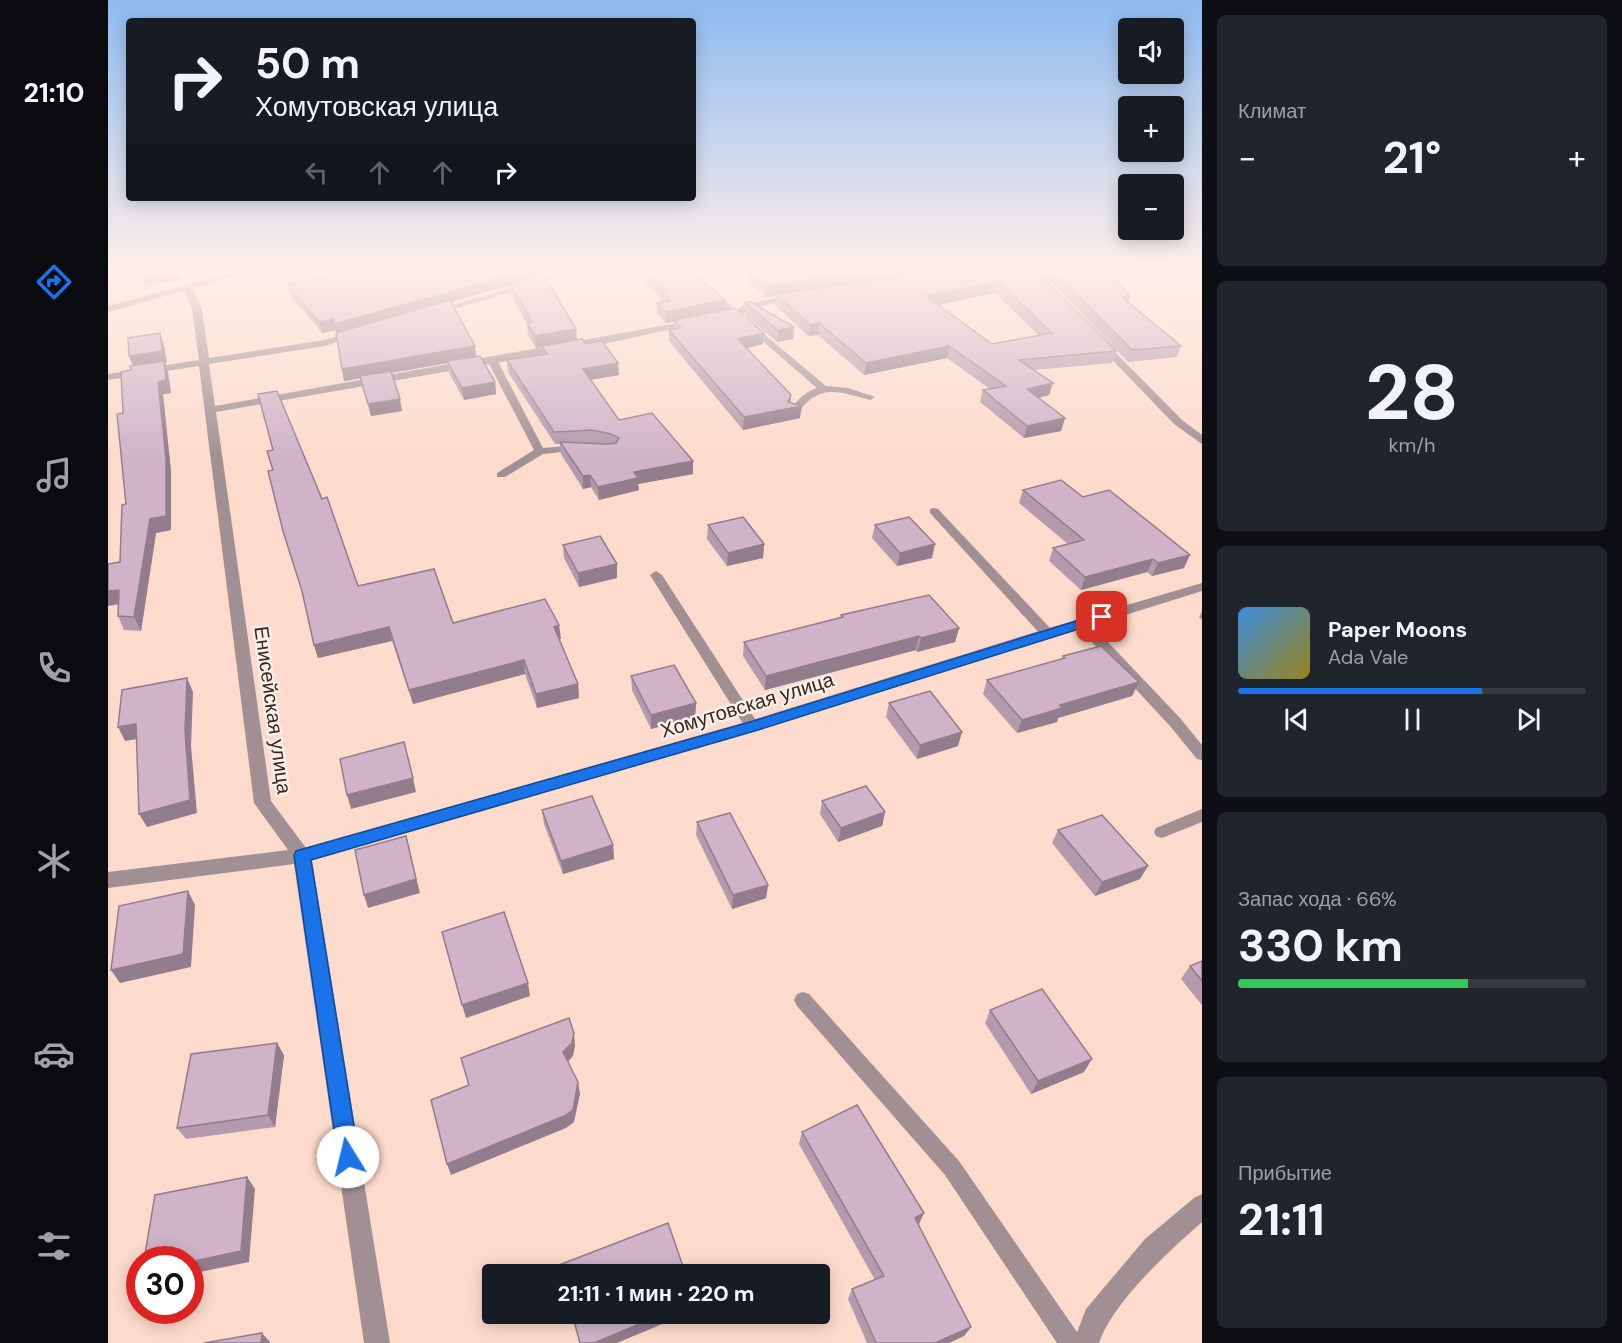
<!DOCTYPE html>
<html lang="ru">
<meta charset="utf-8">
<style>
:root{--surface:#171b24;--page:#20242c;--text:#f1f3f6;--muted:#9ea1a6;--line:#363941;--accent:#1a73e8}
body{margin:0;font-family:"DM Sans",sans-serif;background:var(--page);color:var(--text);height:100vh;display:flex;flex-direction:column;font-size:22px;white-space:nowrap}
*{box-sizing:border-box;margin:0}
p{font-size:20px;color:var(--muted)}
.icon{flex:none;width:33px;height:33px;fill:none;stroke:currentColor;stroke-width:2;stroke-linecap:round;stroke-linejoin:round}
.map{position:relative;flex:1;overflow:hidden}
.details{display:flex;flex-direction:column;gap:15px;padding:15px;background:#0d0f14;width:420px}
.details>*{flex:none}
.hud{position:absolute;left:18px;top:18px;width:570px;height:183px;border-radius:6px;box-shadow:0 3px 15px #0003;background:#171b24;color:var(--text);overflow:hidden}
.buttons{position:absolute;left:1010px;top:18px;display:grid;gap:12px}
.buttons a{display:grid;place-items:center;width:66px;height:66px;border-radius:6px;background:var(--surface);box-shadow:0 3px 15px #0003;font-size:30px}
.speed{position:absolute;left:18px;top:1246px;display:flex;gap:12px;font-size:30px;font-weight:700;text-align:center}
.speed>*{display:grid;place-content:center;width:78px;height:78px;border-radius:50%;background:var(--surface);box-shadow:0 3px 15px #0003;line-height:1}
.speed .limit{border:9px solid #d22;background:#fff;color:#111}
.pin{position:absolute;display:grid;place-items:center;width:51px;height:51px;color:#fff;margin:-26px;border-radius:12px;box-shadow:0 3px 9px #0006}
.me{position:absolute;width:66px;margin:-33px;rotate:351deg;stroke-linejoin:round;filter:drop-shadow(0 0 4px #0008)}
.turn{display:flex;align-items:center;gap:21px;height:126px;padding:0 30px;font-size:27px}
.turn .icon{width:78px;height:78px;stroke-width:2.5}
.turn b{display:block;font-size:42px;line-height:51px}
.lanes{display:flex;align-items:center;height:57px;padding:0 30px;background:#0003;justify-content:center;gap:30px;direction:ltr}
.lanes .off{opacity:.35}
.big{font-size:45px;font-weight:700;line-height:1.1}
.details .tile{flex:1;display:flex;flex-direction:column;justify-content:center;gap:9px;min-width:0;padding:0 21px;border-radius:9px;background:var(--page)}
.details .dial{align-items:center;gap:0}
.dial b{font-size:78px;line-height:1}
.song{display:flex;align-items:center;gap:18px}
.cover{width:72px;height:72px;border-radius:9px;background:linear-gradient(135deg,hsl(210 70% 55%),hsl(50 70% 35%))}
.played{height:6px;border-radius:3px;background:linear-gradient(90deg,var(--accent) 70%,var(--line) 70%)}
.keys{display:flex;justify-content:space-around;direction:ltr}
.heat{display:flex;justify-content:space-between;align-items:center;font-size:33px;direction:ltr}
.charge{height:9px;border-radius:4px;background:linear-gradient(90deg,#34c759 66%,var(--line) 0)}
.trip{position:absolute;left:374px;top:1264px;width:348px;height:60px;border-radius:6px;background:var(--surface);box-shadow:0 3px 15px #0003;font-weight:700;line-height:60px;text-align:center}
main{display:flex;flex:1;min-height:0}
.tabs{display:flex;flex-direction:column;width:108px;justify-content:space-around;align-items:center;background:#090b0e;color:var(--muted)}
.tabs .icon{width:42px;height:42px}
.tabs .selected{color:var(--accent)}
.tabs b{font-size:27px;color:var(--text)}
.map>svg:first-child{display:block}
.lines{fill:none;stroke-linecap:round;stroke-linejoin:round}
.service{fill:#a09094;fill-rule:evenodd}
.minor{fill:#a09094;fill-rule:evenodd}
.wall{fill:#b39aac;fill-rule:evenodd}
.shaded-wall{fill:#927d8c}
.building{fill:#d0b3c8;stroke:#927d8c;stroke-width:1.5;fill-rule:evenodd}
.route{fill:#1a73e8;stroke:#114b97;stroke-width:1.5}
.labels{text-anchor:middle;stroke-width:5;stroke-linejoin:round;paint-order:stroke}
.street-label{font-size:20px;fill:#332721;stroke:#fbede7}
</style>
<main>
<nav class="tabs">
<b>21:10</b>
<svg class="icon selected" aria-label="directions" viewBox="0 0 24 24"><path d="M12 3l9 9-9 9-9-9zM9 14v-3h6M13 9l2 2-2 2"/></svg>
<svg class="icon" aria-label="music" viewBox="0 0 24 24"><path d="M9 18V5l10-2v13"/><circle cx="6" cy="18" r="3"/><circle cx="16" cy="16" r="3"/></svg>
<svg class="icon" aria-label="phone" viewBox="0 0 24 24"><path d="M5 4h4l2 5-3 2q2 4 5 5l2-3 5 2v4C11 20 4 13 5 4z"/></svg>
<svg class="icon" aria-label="climate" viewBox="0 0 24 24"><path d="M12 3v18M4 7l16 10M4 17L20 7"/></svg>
<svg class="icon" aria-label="car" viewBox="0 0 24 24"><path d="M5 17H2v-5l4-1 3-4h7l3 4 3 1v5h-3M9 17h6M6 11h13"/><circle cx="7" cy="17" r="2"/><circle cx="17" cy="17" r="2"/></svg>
<svg class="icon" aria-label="filters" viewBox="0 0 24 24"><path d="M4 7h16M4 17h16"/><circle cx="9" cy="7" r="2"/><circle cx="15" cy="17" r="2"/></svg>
</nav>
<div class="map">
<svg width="1094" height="1343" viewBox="0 0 1094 1343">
<rect width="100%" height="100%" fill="#fcdbcc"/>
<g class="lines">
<g class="service">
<path d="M571,269H579L718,386L740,388L767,397L762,400C729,391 711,383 688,415H682L680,413C688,401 695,393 709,388Z"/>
<polygon points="384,357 389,360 435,448 469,445 474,448 473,450 435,454 397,477 389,477 389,473 426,450 379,360"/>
<polygon points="826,508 830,509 944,630 945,633 944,636 934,636 822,513 822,509"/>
<polygon points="548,571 554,575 649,722 651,726 649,730 639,730 542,575"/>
<polygon points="974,619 979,620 1072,718 1094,745 1094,760 1089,759 1062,726 969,626 968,623 969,620"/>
<polygon points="1094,809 1094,822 1054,838 1048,836 1046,832 1048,828"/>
<polygon points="695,992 701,994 851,1161 971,1335 974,1343 949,1343 837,1175 689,1006 686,1000 689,994"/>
</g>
<g class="minor">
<polygon points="138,269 150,269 84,289 94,309 101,358 216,340 248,331 253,334 217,346 101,364 107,406 586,320 591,323 496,344 108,412 163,801 198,848 641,721 934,630 1094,583 1094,591 650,730 204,860 282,1343 256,1343 186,864 0,888 0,872 180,850 146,803 91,366 0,380 0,374 91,360 84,309 76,291 0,312 0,306"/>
<polygon points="437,278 444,280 329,314 321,312"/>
<polygon points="687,294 690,295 690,299 643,308 632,316 612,320 607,317 626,312 637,304"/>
<polygon points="990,341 996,341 1074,420 1094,435 1094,444 1066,424 990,345"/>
<path d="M1094,1194V1222C1061,1251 1005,1302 991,1343H965L978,1309L1037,1239L1086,1198Z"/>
</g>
</g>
<g class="wall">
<polygon points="216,269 431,269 431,275 469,340 510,363 511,375 482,380 511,420 585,461 585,474 530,484 531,490 491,500 483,487 475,489 453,454 452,444 447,444 400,372 399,360 434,354 434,347 428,348 420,335 419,324 403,294 403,285 343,302 367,346 368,356 387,382 388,394 356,400 341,373 340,363 283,373 294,411 263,416 253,378 236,381 228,330 214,333 182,295 179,285 223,274"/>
<polygon points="522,269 568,269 582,275 617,300 617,310 656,333 655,344 639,348 683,395 682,403 692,418 635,430 561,341 561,330 566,329 566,322 558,323 549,314 549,303 553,302 552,301 552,296"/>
<path d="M652,269H994L1022,295L1020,302L1073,346L1069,357L1020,362L944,283L938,280L1008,351L1004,363L926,370L941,395L930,398L957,418L953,431L916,438L872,402L875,390L882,389L839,358L756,375L710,335L700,336L667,305L668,296L658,297L640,281L641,270ZM887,293L931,336L884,344L830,305Z"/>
<polygon points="637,303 686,327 685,339 669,342 637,315"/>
<polygon points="56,345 59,363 57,363 60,373 63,393 55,394 63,472 63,530 48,533 33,631 16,630 10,616 12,562 18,504 15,413 23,370 25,366 21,356"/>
<polygon points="159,451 250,586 345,623 453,639 451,639 470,684 471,698 429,708 417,674 305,704 284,641 210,658 206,645 165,470"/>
<polygon points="915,490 975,497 1076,568 1044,576 1039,572 973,590 941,561 945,548 960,544 911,503"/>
<polygon points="600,525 656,544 655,558 619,566 599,539"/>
<polygon points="767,525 824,558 789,566 764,538"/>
<polygon points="455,545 509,578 471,587 456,558"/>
<polygon points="1094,611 1094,620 1091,617"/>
<polygon points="733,615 851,628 847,642 809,652 808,650 657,690 635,656 636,642 733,618"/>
<polygon points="955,656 1031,682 1024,696 950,718 949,722 909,733 875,694 879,680 954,659"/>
<polygon points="523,676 588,703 587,717 543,729 524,690"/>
<polygon points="781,703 850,746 809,759 778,717"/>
<polygon points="714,801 777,812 774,826 730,842 712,814"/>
<polygon points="434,810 505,845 506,859 455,874 436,824"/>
<polygon points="589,822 660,885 658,898 624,909 588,835"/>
<polygon points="950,830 1032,879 987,896 944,843"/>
<polygon points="1094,961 1094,1005 1073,979 1082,966"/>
<polygon points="882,1010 976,1072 923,1094 877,1023"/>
<polygon points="176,1055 167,1127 78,1139 69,1128"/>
<polygon points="694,1132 810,1224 863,1327 856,1336 841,1343 759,1343 740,1299 744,1289 767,1280 691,1144"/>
</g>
<g class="shaded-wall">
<polygon points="72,269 74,280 38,285 35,275"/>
<polygon points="426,269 431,269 432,277 402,283 403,285 229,334 228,330 214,333 211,322"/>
<polygon points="782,269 857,269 668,294 668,296 658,297 658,286"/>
<polygon points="890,282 887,293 816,308 818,296"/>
<polygon points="1022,295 1019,306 1014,297"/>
<polygon points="617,300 617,312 558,323 558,312"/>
<polygon points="711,323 710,335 700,336 702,325"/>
<polygon points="686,327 685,339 669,342 670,330"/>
<polygon points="468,329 469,340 428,348 427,336"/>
<polygon points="52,333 56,345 59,363 57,363 60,373 63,393 55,394 63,472 63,530 48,533 33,631 26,617 26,368 21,356"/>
<polygon points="656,333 655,344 629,351 630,339"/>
<polygon points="367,346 368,358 236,381 234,369"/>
<polygon points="841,346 839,358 756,375 758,363"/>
<polygon points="510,363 511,375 475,381 475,369"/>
<polygon points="387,382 388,394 356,400 354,388"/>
<polygon points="945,383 941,395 916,401 919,389"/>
<polygon points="683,395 682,407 694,406 692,418 635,430 636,417 680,402"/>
<polygon points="292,399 294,411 263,416 260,404"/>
<polygon points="957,418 953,431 916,438 919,426"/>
<polygon points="585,461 585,474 530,484 531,490 491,500 490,487 526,472"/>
<polygon points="482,475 483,487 475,489 475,476"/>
<polygon points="656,544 655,558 619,566 620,553"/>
<polygon points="827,544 824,558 789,566 792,553"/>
<polygon points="1082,555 1076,568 1044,576 1050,563"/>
<polygon points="1045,559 1039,572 973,590 977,577"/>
<polygon points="509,564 509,578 471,587 470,573"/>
<polygon points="11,590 17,603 0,606 0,591"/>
<polygon points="451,625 453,639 447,640 446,627"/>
<polygon points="281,627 284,641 210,658 206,645"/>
<polygon points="851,628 847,642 809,652 813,638"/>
<polygon points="811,636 808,650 657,690 658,676"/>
<polygon points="416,660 417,674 305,704 301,690"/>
<polygon points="79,678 85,692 83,746 89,813 39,827 31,814 77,732"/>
<polygon points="1031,682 1024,696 950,718 949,722 909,733 914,720 952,705"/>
<polygon points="470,684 471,698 429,708 428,694"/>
<polygon points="588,703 587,717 543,729 543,715"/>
<polygon points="28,724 35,738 17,741 10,727"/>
<polygon points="854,732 850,746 809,759 812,745"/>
<polygon points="305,778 308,792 243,809 239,795"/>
<polygon points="777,812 774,826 730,842 733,828"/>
<polygon points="298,836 312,893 260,908 256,895"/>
<polygon points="505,845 506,859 455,874 453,861"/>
<polygon points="1040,866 1032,879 987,896 994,882"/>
<polygon points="660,885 658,898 624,909 625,895"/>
<polygon points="80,891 87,905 83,967 12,983 3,970"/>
<polygon points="420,983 422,996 358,1018 354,1005"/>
<polygon points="466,1033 467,1046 465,1056 457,1065 455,1052"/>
<polygon points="169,1043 176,1055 167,1127 160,1115"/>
<polygon points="984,1059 976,1072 923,1094 930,1081"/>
<polygon points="470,1082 472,1094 466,1122 458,1128 343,1175 339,1164"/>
<polygon points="139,1177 147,1189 141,1262 82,1274 82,1262"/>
<polygon points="816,1213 811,1224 807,1218"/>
<polygon points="555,1314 578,1314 509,1343 486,1343"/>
<polygon points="863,1327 856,1336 841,1343 827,1343"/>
<polygon points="154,1333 162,1342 162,1343 153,1343"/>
</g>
<g class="building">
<polygon points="34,269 70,269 71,270 35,275"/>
<polygon points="225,269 426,269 226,324 226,319 211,322 179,285 230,273"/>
<polygon points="534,269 568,269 571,271 576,270 582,275 587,274 617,300 558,312 549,303 562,301 552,290 556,289"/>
<polygon points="652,269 782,269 658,286 641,270"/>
<path d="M851,269H920L937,280L1008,351L911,360L945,383L919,389L957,418L919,426L875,390L898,386L841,346L758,363L711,323L702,325L668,294ZM890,282L944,333L884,344L818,296Z"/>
<polygon points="940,269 994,269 1022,295 1014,297 1073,346 1024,350 947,272"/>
<polygon points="435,274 468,329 427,336 419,323 424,322 402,283"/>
<polygon points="342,300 367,346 234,369 228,333"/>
<polygon points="641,301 686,327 670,330 637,303"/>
<polygon points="627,308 656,333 630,339 683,395 680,402 694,406 636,417 561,330 573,328 566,320"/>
<polygon points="52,333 54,351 21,356 20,338"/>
<polygon points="474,339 477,344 494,341 510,363 475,369 511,420 544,413 585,461 526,472 530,478 490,487 482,475 475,476 452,442 499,444 508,443 511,438 503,434 484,430 446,432 399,360 439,354 434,346"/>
<polygon points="372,356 387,382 354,388 339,361"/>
<polygon points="56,361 58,380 50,382 58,459 58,516 42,519 26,617 10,616 11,590 0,591 0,564 12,562 14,505 18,504 9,414 15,413 13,372 23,370 22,366"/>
<polygon points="283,371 292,399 260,404 252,376"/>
<polygon points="169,391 214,499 219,497 250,586 326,569 345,623 437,599 451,625 446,627 470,684 428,694 416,660 301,690 281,627 206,645 194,591 175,531 160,471 165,470 159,451 165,450 150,394"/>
<polygon points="953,480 975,497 1001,490 1082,555 1050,563 1045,559 977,577 945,548 976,540 915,490"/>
<polygon points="635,517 656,544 620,553 600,525"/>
<polygon points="801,517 827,544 792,553 767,525"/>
<polygon points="492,536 509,564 470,573 455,545"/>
<polygon points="821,595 851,628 813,638 811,636 658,676 636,642 735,617 733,615"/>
<polygon points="993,646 1031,682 952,705 954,708 914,720 879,680 957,658 955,656"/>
<polygon points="566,665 588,703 543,715 523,676"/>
<polygon points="79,678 77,732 82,800 31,814 28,724 10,727 14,690"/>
<polygon points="822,691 854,732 812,745 781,703"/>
<polygon points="296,742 305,778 239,795 232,759"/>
<polygon points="758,786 777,812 733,828 714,801"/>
<polygon points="484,796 505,845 453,861 434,810"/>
<polygon points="622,813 660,885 625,895 589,822"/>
<polygon points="994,815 1040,866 994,882 950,830"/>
<polygon points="298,836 308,879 256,895 247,850"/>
<polygon points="80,891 75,954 3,970 11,906"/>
<polygon points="396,912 420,983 354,1005 334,932"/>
<polygon points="1094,961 1094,981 1082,966"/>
<polygon points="934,989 984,1059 930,1081 882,1010"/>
<polygon points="461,1018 466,1033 464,1043 455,1052 470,1082 465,1110 456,1116 339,1164 323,1100 361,1085 353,1058"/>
<polygon points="169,1043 160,1115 69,1128 83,1054"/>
<polygon points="749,1105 816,1213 807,1218 863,1327 827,1343 768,1343 744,1289 776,1276 694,1132"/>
<polygon points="139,1177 133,1251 82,1262 82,1260 36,1260 47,1195"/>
<polygon points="560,1223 578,1275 454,1275 451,1265"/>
<polygon points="464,1314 555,1314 486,1343 472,1343"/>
<polygon points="154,1333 153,1343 96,1343"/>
</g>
<linearGradient id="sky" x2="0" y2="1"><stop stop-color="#8dbaf0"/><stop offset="0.59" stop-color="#feefe8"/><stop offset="1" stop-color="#feefe8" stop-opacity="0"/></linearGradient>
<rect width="1094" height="457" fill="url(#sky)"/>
<polygon class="route" points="994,613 999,614 1001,617 999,620 650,730 203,860 251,1157 248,1165 240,1168 233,1165 230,1157 186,855 188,851 642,722"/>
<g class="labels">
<g class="street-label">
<text transform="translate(639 705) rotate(-17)" y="7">Хомутовская улица</text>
<text transform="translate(165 710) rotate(82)" y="7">Енисейская улица</text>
</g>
</g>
</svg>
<div class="buttons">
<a><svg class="icon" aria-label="sound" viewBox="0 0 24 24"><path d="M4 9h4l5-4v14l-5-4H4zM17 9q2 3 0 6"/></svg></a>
<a>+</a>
<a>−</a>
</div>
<div class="speed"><div class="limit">30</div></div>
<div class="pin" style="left:994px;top:617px;background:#d93025"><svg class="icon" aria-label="arrive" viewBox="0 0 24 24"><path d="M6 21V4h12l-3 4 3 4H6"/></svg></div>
<svg class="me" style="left:240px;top:1157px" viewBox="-20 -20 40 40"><circle r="19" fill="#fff"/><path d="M0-13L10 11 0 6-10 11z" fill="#1a73e8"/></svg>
<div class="trip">21:11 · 1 мин · 220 m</div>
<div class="hud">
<div class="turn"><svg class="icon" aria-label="right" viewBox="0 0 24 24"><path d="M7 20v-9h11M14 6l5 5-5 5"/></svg><div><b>50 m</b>Хомутовская улица</div></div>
<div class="lanes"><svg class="icon off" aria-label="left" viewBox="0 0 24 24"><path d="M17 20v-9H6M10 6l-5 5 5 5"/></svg><svg class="icon off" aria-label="ahead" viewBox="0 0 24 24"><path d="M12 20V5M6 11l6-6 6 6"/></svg><svg class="icon off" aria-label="ahead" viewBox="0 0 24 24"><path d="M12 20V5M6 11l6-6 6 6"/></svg><svg class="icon" aria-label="right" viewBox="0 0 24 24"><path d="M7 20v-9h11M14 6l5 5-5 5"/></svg></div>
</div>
</div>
<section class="details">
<div class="tile"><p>Климат</p>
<div class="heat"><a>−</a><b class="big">21°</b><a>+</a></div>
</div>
<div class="tile dial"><b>28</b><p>km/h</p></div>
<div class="tile">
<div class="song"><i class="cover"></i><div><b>Paper Moons</b><p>Ada Vale</p></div></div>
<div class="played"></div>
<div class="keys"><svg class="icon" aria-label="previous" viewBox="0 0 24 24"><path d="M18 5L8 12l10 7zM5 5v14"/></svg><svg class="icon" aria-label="pause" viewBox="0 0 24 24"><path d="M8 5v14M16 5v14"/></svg><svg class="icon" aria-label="next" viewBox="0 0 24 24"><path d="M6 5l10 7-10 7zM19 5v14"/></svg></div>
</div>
<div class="tile"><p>Запас хода · 66%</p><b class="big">330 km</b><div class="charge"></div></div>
<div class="tile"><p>Прибытие</p><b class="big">21:11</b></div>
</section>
</main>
